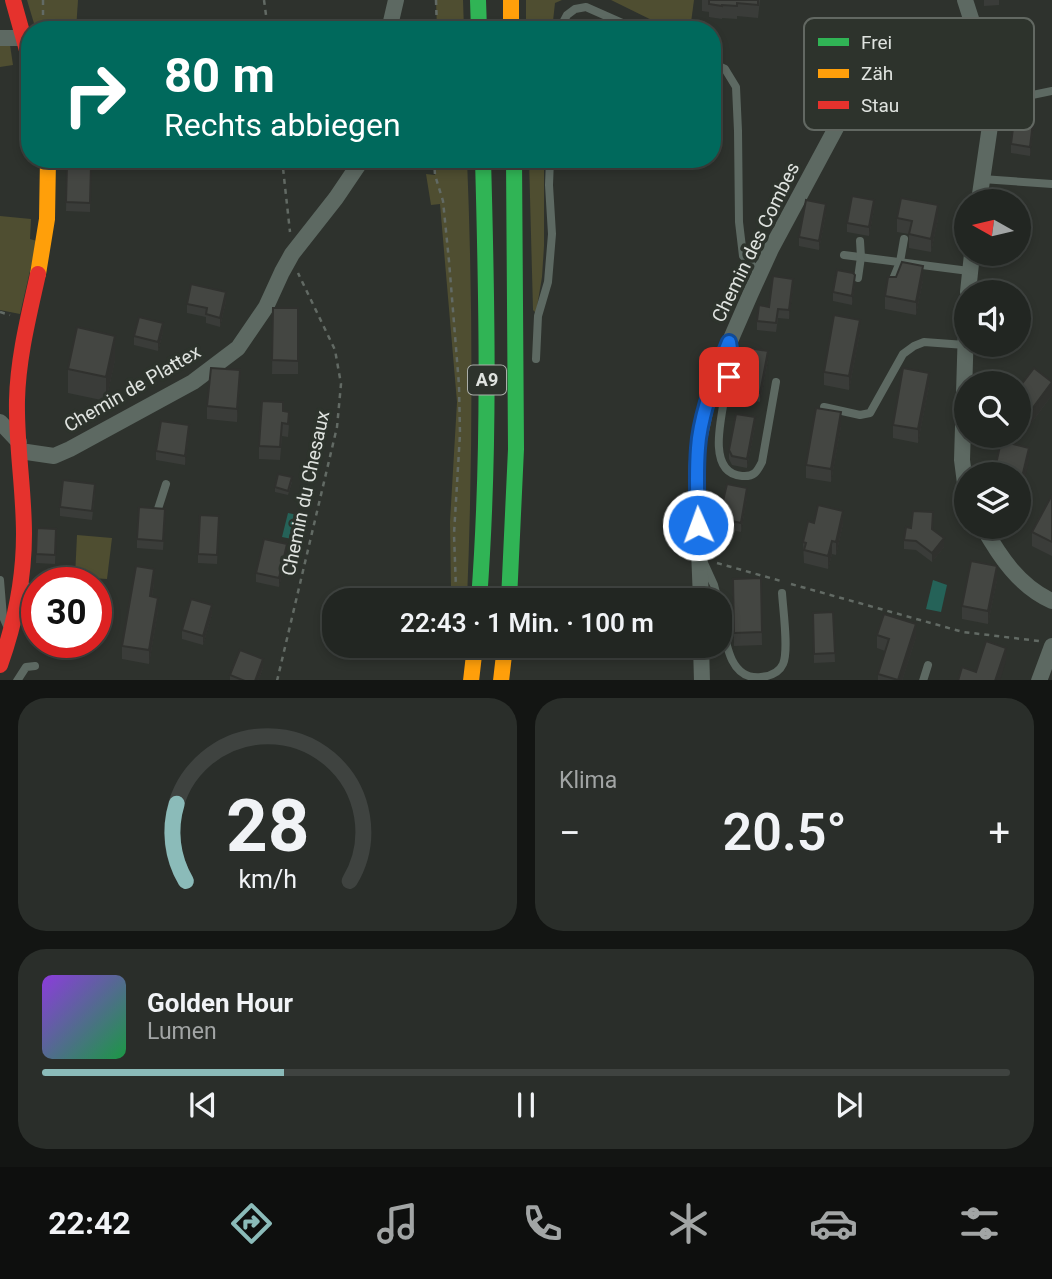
<!DOCTYPE html>
<html lang="de">
<meta charset="utf-8">
<style>
:root{--surface:#222622;--page:#2a2e2a;--text:#f1f3f6;--muted:#a2a5a5;--line:#3f4340;--accent:#8bbbb9}
body{margin:0;font-family:Roboto,sans-serif;background:var(--page);color:var(--text);height:100vh;display:flex;flex-direction:column;font-size:26px;white-space:nowrap}
*{box-sizing:border-box;margin:0}
p{font-size:23px;color:var(--muted)}
.icon{flex:none;width:38px;height:38px;fill:none;stroke:currentColor;stroke-width:2;stroke-linecap:round;stroke-linejoin:round}
.map{position:relative;height:680px;overflow:hidden}
.panel{display:flex;flex-direction:column;gap:18px;padding:18px;background:#131513;flex:1}
.panel>*{flex:none}
.top-card{position:absolute;left:21px;top:21px;width:700px;height:147px;border-radius:28px;box-shadow:0 4px 10px #0003,0 0 0 2px var(--line);background:#00695c;color:#fff;overflow:hidden}
.needle{width:46px;rotate:278deg}
.tools{position:absolute;left:954px;top:189px;display:grid;gap:14px}
.tools a{display:grid;place-items:center;width:77px;height:77px;border-radius:50%;background:var(--surface);box-shadow:0 4px 10px #0003,0 0 0 2px var(--line);font-size:35px}
.speed{position:absolute;left:21px;top:567px;display:flex;gap:14px;font-size:35px;font-weight:700;text-align:center}
.speed>*{display:grid;place-content:center;width:91px;height:91px;border-radius:50%;background:var(--surface);box-shadow:0 4px 10px #0003,0 0 0 2px var(--line);line-height:1}
.speed .limit{border:10px solid #d22;background:#fff;color:#111}
.pin{position:absolute;display:grid;place-items:center;width:60px;height:60px;color:#fff;margin:-30px;border-radius:14px;box-shadow:0 4px 10px #0006}
.me{position:absolute;width:77px;margin:-38px;rotate:358deg;stroke-linejoin:round;filter:drop-shadow(0 0 5px #0008)}
.turn{display:flex;align-items:center;gap:24px;height:147px;padding:0 28px;font-size:32px}
.turn .icon{width:91px;height:91px;stroke-width:2.5}
.turn b{display:block;font-size:49px;line-height:60px}
.big{font-size:52px;font-weight:600;line-height:1.1}
.panel .widget{flex:1;display:flex;flex-direction:column;justify-content:center;gap:10px;min-width:0;padding:0 24px;border-radius:28px;background:var(--page)}
.panel .dial{align-items:center;gap:0}
.dial svg{height:182px;overflow:visible;fill:none;stroke:var(--line);stroke-width:7;stroke-linecap:round;text-anchor:middle}
.dial text{fill:var(--text);stroke:none}
.song{display:flex;align-items:center;gap:21px}
.cover{width:84px;height:84px;border-radius:10px;background:linear-gradient(135deg,hsl(270 70% 55%),hsl(140 70% 35%))}
.played{height:7px;border-radius:4px;background:linear-gradient(90deg,var(--accent) 25%,var(--line) 25%)}
.keys{display:flex;justify-content:space-around;direction:ltr}
.heat{display:flex;justify-content:space-between;align-items:center;font-size:38px;direction:ltr}
.panel .tiles{flex:1;display:grid;gap:18px;grid-template-columns:1fr 1fr}
.widget:last-child{grid-column:span 2}
.trip{position:absolute;left:322px;top:588px;width:410px;height:70px;border-radius:28px;background:var(--surface);box-shadow:0 4px 10px #0003,0 0 0 2px var(--line);font-weight:600;line-height:70px;text-align:center}
.tabs{display:flex;height:112px;justify-content:space-around;align-items:center;background:#0e0f0e;color:var(--muted)}
.tabs .icon{width:49px;height:49px}
.tabs .active{color:var(--accent)}
.tabs b{font-size:32px;color:var(--text)}
.map>svg:first-child{display:block}
.green{fill:#4f4e31}
.water{fill:#256258}
.lines{fill:none;stroke-linecap:round;stroke-linejoin:round}
.path{stroke:#626a64;stroke-width:2.5;stroke-dasharray:5 5;stroke-linecap:butt}
.lane{stroke:#5d6962;stroke-width:8}
.street{stroke:#5d6962;stroke-width:16}
.fast{stroke:#30b455;stroke-width:16}
.slow{stroke:#ff9f0a;stroke-width:16}
.jam{stroke:#e5322d;stroke-width:16}
.wall{fill:#3a3c39}
.shaded-wall{fill:#30312e}
.building{fill:#444642;stroke:#30312e;stroke-width:2}
.route-casing{stroke:#114b97;stroke-width:18}
.route{stroke:#1a73e8;stroke-width:12}
.labels{text-anchor:middle;stroke-width:7;stroke-linejoin:round;paint-order:stroke}
.shield{fill:#2d332c;stroke:#aaaea9;stroke-width:2}
.shield-label{font-size:18px;font-weight:bold;fill:#dfe3df}
.street-label{font-size:19px;fill:#dfe3df;stroke:#2d332c}
.key{fill:#2d332c;stroke:#626862;stroke-width:2}
.key-label{font-size:19px;fill:#dfe3df}
</style>
<div class="map">
<svg width="1052" height="681" viewBox="0 0 1052 681">
<rect width="100%" height="100%" fill="#2e322d"/>
<g class="green">
<polygon points="27,0 78,0 76,30 36,30"/>
<polygon points="436,0 463,0 464,30 437,30"/>
<polygon points="526,0 562,0 555,3 552,30 526,30"/>
<polygon points="611,0 694,0 690,30 672,30"/>
<polygon points="0,45 10,45 13,65 0,67"/>
<path d="M434,159H467C473,306 473,453 467,600H438L437,598L451,590L450,522L457,402L440,204L431,205L426,174L435,175Z"/>
<polygon points="529,159 544,159 544,246 542,277 536,313 533,310"/>
<polygon points="0,216 31,219 30,239 37,241 20,314 0,310"/>
<polygon points="77,535 112,538 107,579 75,577"/>
</g>
<g class="water">
<polygon points="288,513 298,515 292,539 282,537"/>
<polygon points="933,580 947,585 941,612 926,609"/>
</g>
<g class="lines">
<g class="path">
<polyline points="43,0 43,30"/>
<polyline points="264,0 268,30"/>
<polyline points="436,0 437,30"/>
<polyline points="282,159 290,232"/>
<polyline points="434,159 435,175 443,201 449,261 459,385 460,434 454,534 456,589 453,600"/>
<polyline points="0,312 10,315"/>
<polyline points="717,563 781,581"/>
<polyline points="791,584 963,632 1039,641"/>
<polyline points="277,681 337,427 341,384 335,350 298,273"/>
</g>
<g class="lane">
<polyline points="559,30 567,15 575,9 586,7 638,30"/>
<polyline points="712,63 725,69 736,87 738,131 739,222 743,256 760,273"/>
<polyline points="988,104 1052,91"/>
<polyline points="982,179 1052,184"/>
<polyline points="844,255 969,271"/>
<polyline points="858,278 861,257 860,241"/>
<polyline points="891,284 900,262 904,239"/>
<path d="M731,349C736,377 694,472 742,476C754,477 757,472 762,462L776,382"/>
<polyline points="536,359 538,316 548,282 552,234 549,185 550,159"/>
<polyline points="824,407 860,415 870,413 903,354 914,346 924,342 965,345"/>
<polyline points="157,512 166,484"/>
<polyline points="704,563 714,585 718,600"/>
<polyline points="0,580 3,617 7,626"/>
<polyline points="21,584 37,590"/>
<path d="M719,606C725,630 725,681 761,677C771,676 779,673 783,664C789,651 783,609 782,593"/>
<polyline points="33,634 37,610"/>
<polyline points="17,681 26,667 35,666"/>
<polyline points="923,681 928,665"/>
</g>
<g class="street">
<polyline points="965,0 975,31 988,104 990,126 979,201"/>
<polyline points="389,30 396,0"/>
<polyline points="0,38 24,38"/>
<polyline points="968,292 972,254"/>
<polyline points="966,327 962,460 966,491"/>
<polyline points="0,422 19,442"/>
<polyline points="20,451 54,456 70,449 193,382 238,348 266,307 282,272 292,254 336,198 359,164 359,159"/>
<path d="M983,527C1000,557 1019,586 1052,601"/>
<path d="M701,600L696,474L698,445L706,407L720,364L750,295L771,249L851,100C895,38 916,48 982,67"/>
<polyline points="701,646 702,681"/>
<polyline points="1039,681 1052,646"/>
</g>
<g class="fast">
<polyline points="478,0 479,30"/>
<path d="M479,600C490,453 487,306 483,159"/>
<polyline points="509,600 516,449 514,159"/>
</g>
<g class="slow">
<polyline points="511,0 511,30"/>
<polyline points="38,274 47,219 48,159"/>
<polyline points="471,681 475,646"/>
<polyline points="501,681 505,646"/>
</g>
<g class="jam">
<polyline points="13,0 30,61"/>
<path d="M0,665C15,623 24,579 24,534C24,489 16,445 17,400C18,357 29,315 38,274"/>
</g>
</g>
<g class="wall">
<polygon points="702,0 760,0 758,18 737,16 737,19 722,18 722,19 709,17 709,12 702,11"/>
<polygon points="984,0 1004,0 999,0 999,5 984,6"/>
<polygon points="997,36 1030,78 1012,82 1006,57 1000,58 997,45"/>
<polygon points="1034,123 1030,156 1011,153 1011,144"/>
<polygon points="67,164 91,165 90,212 66,211"/>
<polygon points="874,209 869,236 847,232 847,223"/>
<polygon points="826,213 819,250 799,246 799,237"/>
<polygon points="897,218 938,219 931,252 909,248 909,234 897,232"/>
<polygon points="923,280 916,315 885,309 885,296"/>
<polygon points="855,284 852,305 833,301 833,292"/>
<polygon points="793,288 789,319 778,318 776,332 757,330 757,321 769,307"/>
<polygon points="226,301 220,327 206,323 206,317 187,313 187,304"/>
<polygon points="273,308 298,308 298,374 272,374"/>
<polygon points="163,332 158,351 134,345 134,336"/>
<polygon points="860,333 849,390 824,385 824,372"/>
<polygon points="115,360 106,401 68,393 68,369"/>
<polygon points="768,360 760,402 741,398 741,389"/>
<polygon points="240,384 237,422 207,419 207,406"/>
<polygon points="929,386 918,443 893,438 893,425"/>
<polygon points="1018,389 1052,395 1023,434 1018,431"/>
<polygon points="283,411 289,425 288,437 282,436 280,460 259,459 259,446"/>
<polygon points="755,426 747,468 732,465 729,459 729,450"/>
<polygon points="841,426 831,482 806,478 806,465"/>
<polygon points="189,434 185,465 156,460 156,451"/>
<polygon points="292,482 288,495 275,492 275,487"/>
<polygon points="95,493 92,520 60,516 60,507"/>
<polygon points="1052,495 1052,556 1032,546 1032,532"/>
<polygon points="747,497 741,532 709,525 709,516 723,501"/>
<polygon points="165,518 163,550 137,548 137,539"/>
<polygon points="814,523 843,524 836,555 832,554 828,569 804,563 803,542"/>
<polygon points="219,525 217,564 198,563 198,554"/>
<polygon points="37,528 56,538 55,564 36,563"/>
<polygon points="933,530 944,547 932,562 916,550 904,549 904,540"/>
<polygon points="287,553 279,587 256,582 256,573"/>
<polygon points="761,578 762,645 734,646 733,579"/>
<polygon points="997,580 988,624 962,619 962,606"/>
<polygon points="154,583 152,597 158,611 149,664 122,659 122,646"/>
<polygon points="833,612 835,662 814,663 813,613"/>
<polygon points="212,614 203,645 182,639 182,630"/>
<polygon points="877,635 916,637 902,681 878,681 878,674 885,651 877,648"/>
<polygon points="51,642 73,642 71,656 51,653"/>
<polygon points="263,668 258,681 230,681 230,675"/>
</g>
<g class="shaded-wall">
<polygon points="1006,48 1006,57 1000,58 1000,49"/>
<polygon points="1030,69 1030,78 1012,82 1012,73"/>
<polygon points="1034,114 1034,123 1030,156 1030,147"/>
<polygon points="874,200 874,209 869,236 869,227"/>
<polygon points="826,204 826,213 819,250 819,241"/>
<polygon points="938,205 938,219 931,252 931,239"/>
<polygon points="1030,230 1030,239 1018,247 1018,238"/>
<polygon points="923,266 923,280 916,315 916,302"/>
<polygon points="855,275 855,284 852,305 852,296"/>
<polygon points="793,279 793,288 789,319 789,310"/>
<polygon points="226,292 226,301 220,327 220,318"/>
<polygon points="860,320 860,333 849,390 849,376"/>
<polygon points="163,323 163,332 158,351 158,342"/>
<polygon points="115,336 115,360 106,401 106,377"/>
<polygon points="768,351 768,360 760,402 760,393"/>
<polygon points="240,370 240,384 237,422 237,409"/>
<polygon points="929,373 929,386 918,443 918,429"/>
<polygon points="1052,382 1052,395 1023,434 1023,421"/>
<polygon points="841,412 841,426 831,482 831,469"/>
<polygon points="755,417 755,426 747,468 747,459"/>
<polygon points="189,425 189,434 185,465 185,456"/>
<polygon points="1029,448 1029,461 1018,508 1018,494"/>
<polygon points="747,488 747,497 741,532 741,523"/>
<polygon points="843,511 843,524 836,555 836,542"/>
<polygon points="944,538 944,547 932,562 932,553"/>
<polygon points="832,541 832,554 828,569 828,556"/>
<polygon points="287,544 287,553 279,587 279,578"/>
<polygon points="997,566 997,580 988,624 988,611"/>
<polygon points="154,569 154,583 150,610 150,596"/>
<polygon points="158,598 158,611 149,664 149,650"/>
<polygon points="212,605 212,614 203,645 203,636"/>
<polygon points="916,624 916,637 902,681 898,681"/>
<polygon points="1006,648 1006,661 1000,681 995,681"/>
<polygon points="263,659 263,668 258,681 255,681"/>
</g>
<g class="building">
<polygon points="709,0 758,0 758,5 737,3 737,6 722,5 722,6 709,4"/>
<polygon points="1015,112 1034,114 1030,147 1011,144"/>
<polygon points="67,164 91,165 90,203 66,202"/>
<polygon points="852,196 874,200 869,227 847,223"/>
<polygon points="901,198 938,205 931,239 909,234 912,221 897,218"/>
<polygon points="806,200 826,204 819,241 799,237"/>
<polygon points="1018,204 1026,205 1023,221 1030,230 1018,238"/>
<polygon points="902,262 923,266 916,302 885,296 888,277 896,277"/>
<polygon points="837,270 853,273 855,275 852,296 833,292"/>
<polygon points="773,276 793,279 789,310 778,309 776,323 757,321 759,305 769,307"/>
<polygon points="996,283 1007,292 985,292 985,291"/>
<polygon points="191,284 226,292 220,318 206,314 207,308 187,304"/>
<polygon points="273,308 298,308 298,361 272,360"/>
<polygon points="834,315 860,320 849,376 824,372"/>
<polygon points="139,317 163,323 158,342 134,336"/>
<polygon points="77,327 115,336 106,377 68,369"/>
<polygon points="749,348 768,351 760,393 741,389"/>
<polygon points="211,368 240,370 237,409 207,406"/>
<polygon points="903,368 929,373 918,429 893,425"/>
<polygon points="1034,368 1052,382 1023,421 1018,418 1018,389"/>
<polygon points="262,401 283,402 283,411 289,412 288,424 282,423 280,447 259,446"/>
<polygon points="816,408 841,412 831,469 806,465"/>
<polygon points="736,414 755,417 747,459 732,456 729,450"/>
<polygon points="161,421 189,425 185,456 156,451"/>
<polygon points="1001,441 1029,448 1018,494 1018,474 994,474"/>
<polygon points="278,474 292,477 288,491 275,487"/>
<polygon points="63,480 95,484 92,511 60,507"/>
<polygon points="727,484 747,488 741,523 709,516 712,498 723,501"/>
<polygon points="1052,495 1052,542 1032,532"/>
<polygon points="818,505 843,511 836,542 832,541 828,556 804,550 806,543 803,542 808,521 814,523"/>
<polygon points="139,507 165,509 163,541 137,539"/>
<polygon points="913,511 933,512 932,529 944,538 932,553 916,541 904,540 906,527 911,528"/>
<polygon points="200,515 219,516 217,555 198,554"/>
<polygon points="37,528 56,529 55,555 36,554"/>
<polygon points="264,539 287,544 279,578 256,573"/>
<polygon points="971,561 997,566 988,611 962,606"/>
<polygon points="136,566 154,569 150,596 158,598 149,650 122,646"/>
<polygon points="761,578 762,632 734,633 733,579"/>
<polygon points="191,599 212,605 203,636 182,630"/>
<polygon points="833,612 835,653 814,654 813,613"/>
<polygon points="884,614 916,624 898,680 878,674 889,639 877,635"/>
<polygon points="986,641 1006,648 995,681 958,681 962,667 976,672"/>
<polygon points="240,650 263,659 255,681 245,681 230,675"/>
</g>
<g class="lines">
<g class="route-casing">
<path id="route" d="M698,525C697,499 696,474 698,448C700,415 716,373 729,342L732,362L729,377"/>
</g>
<use href="#route" class="route"/>
</g>
<g class="labels">
<rect class="shield" x="468" y="365.5" width="38" height="29" rx="5"/>
<g class="shield-label">
<text x="487" y="386">A9</text>
</g>
<g class="street-label">
<text transform="translate(755 242) rotate(-64)" y="7">Chemin des Combes</text>
<text transform="translate(132 388) rotate(-30)" y="7">Chemin de Plattex</text>
<text transform="translate(305 493) rotate(-78)" y="7">Chemin du Chesaux</text>
</g>
</g>
<rect x="804" y="18" width="230" height="112" rx="10" class="key"/>
<rect x="818" y="38" width="31" height="8" fill="#30b455"/>
<rect x="818" y="69" width="31" height="9" fill="#ff9f0a"/>
<rect x="818" y="101" width="31" height="8" fill="#e5322d"/>
<g class="key-label">
<text x="861" y="49">Frei</text>
<text x="861" y="80">Zäh</text>
<text x="861" y="112">Stau</text>
</g>
</svg>
<div class="tools">
<a><svg class="needle" viewBox="-14 -14 28 28"><path d="M0-13l5 13h-10z" fill="#e53935"/><path d="M0 13l5-13h-10z" fill="#a2a5a5"/></svg></a>
<a><svg class="icon" aria-label="sound" viewBox="0 0 24 24"><path d="M4 9h4l5-4v14l-5-4H4zM17 9q2 3 0 6"/></svg></a>
<a><svg class="icon" aria-label="search" viewBox="0 0 24 24"><circle cx="10" cy="10" r="6"/><path d="M15 15l6 6"/></svg></a>
<a><svg class="icon" aria-label="layers" viewBox="0 0 24 24"><path d="M12 4l9 5-9 5-9-5zM3 14l9 5 9-5"/></svg></a>
</div>
<div class="speed"><div class="limit">30</div></div>
<div class="pin" style="left:729px;top:377px;background:#d93025"><svg class="icon" aria-label="arrive" viewBox="0 0 24 24"><path d="M6 21V4h12l-3 4 3 4H6"/></svg></div>
<svg class="me" style="left:698px;top:525px" viewBox="-20 -20 40 40"><circle r="17" fill="#1a73e8" stroke="#fff" stroke-width="3"/><path d="M0-11L8 9 0 5-8 9z" fill="#fff"/></svg>
<div class="trip">22:43 · 1 Min. · 100 m</div>
<div class="top-card">
<div class="turn"><svg class="icon" aria-label="right" viewBox="0 0 24 24"><path d="M7 20v-9h11M14 6l5 5-5 5"/></svg><div><b>80 m</b>Rechts abbiegen</div></div>
</div>
</div>
<section class="panel">
<div class="tiles">
<div class="widget dial"><svg viewBox="0 0 100 80">
<path d="M14 69A42 42 0 1 1 86 69"/>
<path d="M14 69A42 42 0 0 1 10 35" stroke="#8bbbb9"/>
<text x="50" y="56" font-size="32" font-weight="700">28</text>
<text x="50" y="72" font-size="11">km/h</text>
</svg></div>
<div class="widget"><p>Klima</p>
<div class="heat"><a>−</a><b class="big">20.5°</b><a>+</a></div>
</div>
<div class="widget">
<div class="song"><i class="cover"></i><div><b>Golden Hour</b><p>Lumen</p></div></div>
<div class="played"></div>
<div class="keys"><svg class="icon" aria-label="previous" viewBox="0 0 24 24"><path d="M18 5L8 12l10 7zM5 5v14"/></svg><svg class="icon" aria-label="pause" viewBox="0 0 24 24"><path d="M8 5v14M16 5v14"/></svg><svg class="icon" aria-label="next" viewBox="0 0 24 24"><path d="M6 5l10 7-10 7zM19 5v14"/></svg></div>
</div>
</div>
</section>
<nav class="tabs">
<b>22:42</b>
<svg class="icon active" aria-label="directions" viewBox="0 0 24 24"><path d="M12 3l9 9-9 9-9-9zM9 14v-3h6M13 9l2 2-2 2"/></svg>
<svg class="icon" aria-label="music" viewBox="0 0 24 24"><path d="M9 18V5l10-2v13"/><circle cx="6" cy="18" r="3"/><circle cx="16" cy="16" r="3"/></svg>
<svg class="icon" aria-label="phone" viewBox="0 0 24 24"><path d="M5 4h4l2 5-3 2q2 4 5 5l2-3 5 2v4C11 20 4 13 5 4z"/></svg>
<svg class="icon" aria-label="climate" viewBox="0 0 24 24"><path d="M12 3v18M4 7l16 10M4 17L20 7"/></svg>
<svg class="icon" aria-label="car" viewBox="0 0 24 24"><path d="M5 17H2v-5l4-1 3-4h7l3 4 3 1v5h-3M9 17h6M6 11h13"/><circle cx="7" cy="17" r="2"/><circle cx="17" cy="17" r="2"/></svg>
<svg class="icon" aria-label="filters" viewBox="0 0 24 24"><path d="M4 7h16M4 17h16"/><circle cx="9" cy="7" r="2"/><circle cx="15" cy="17" r="2"/></svg>
</nav>
